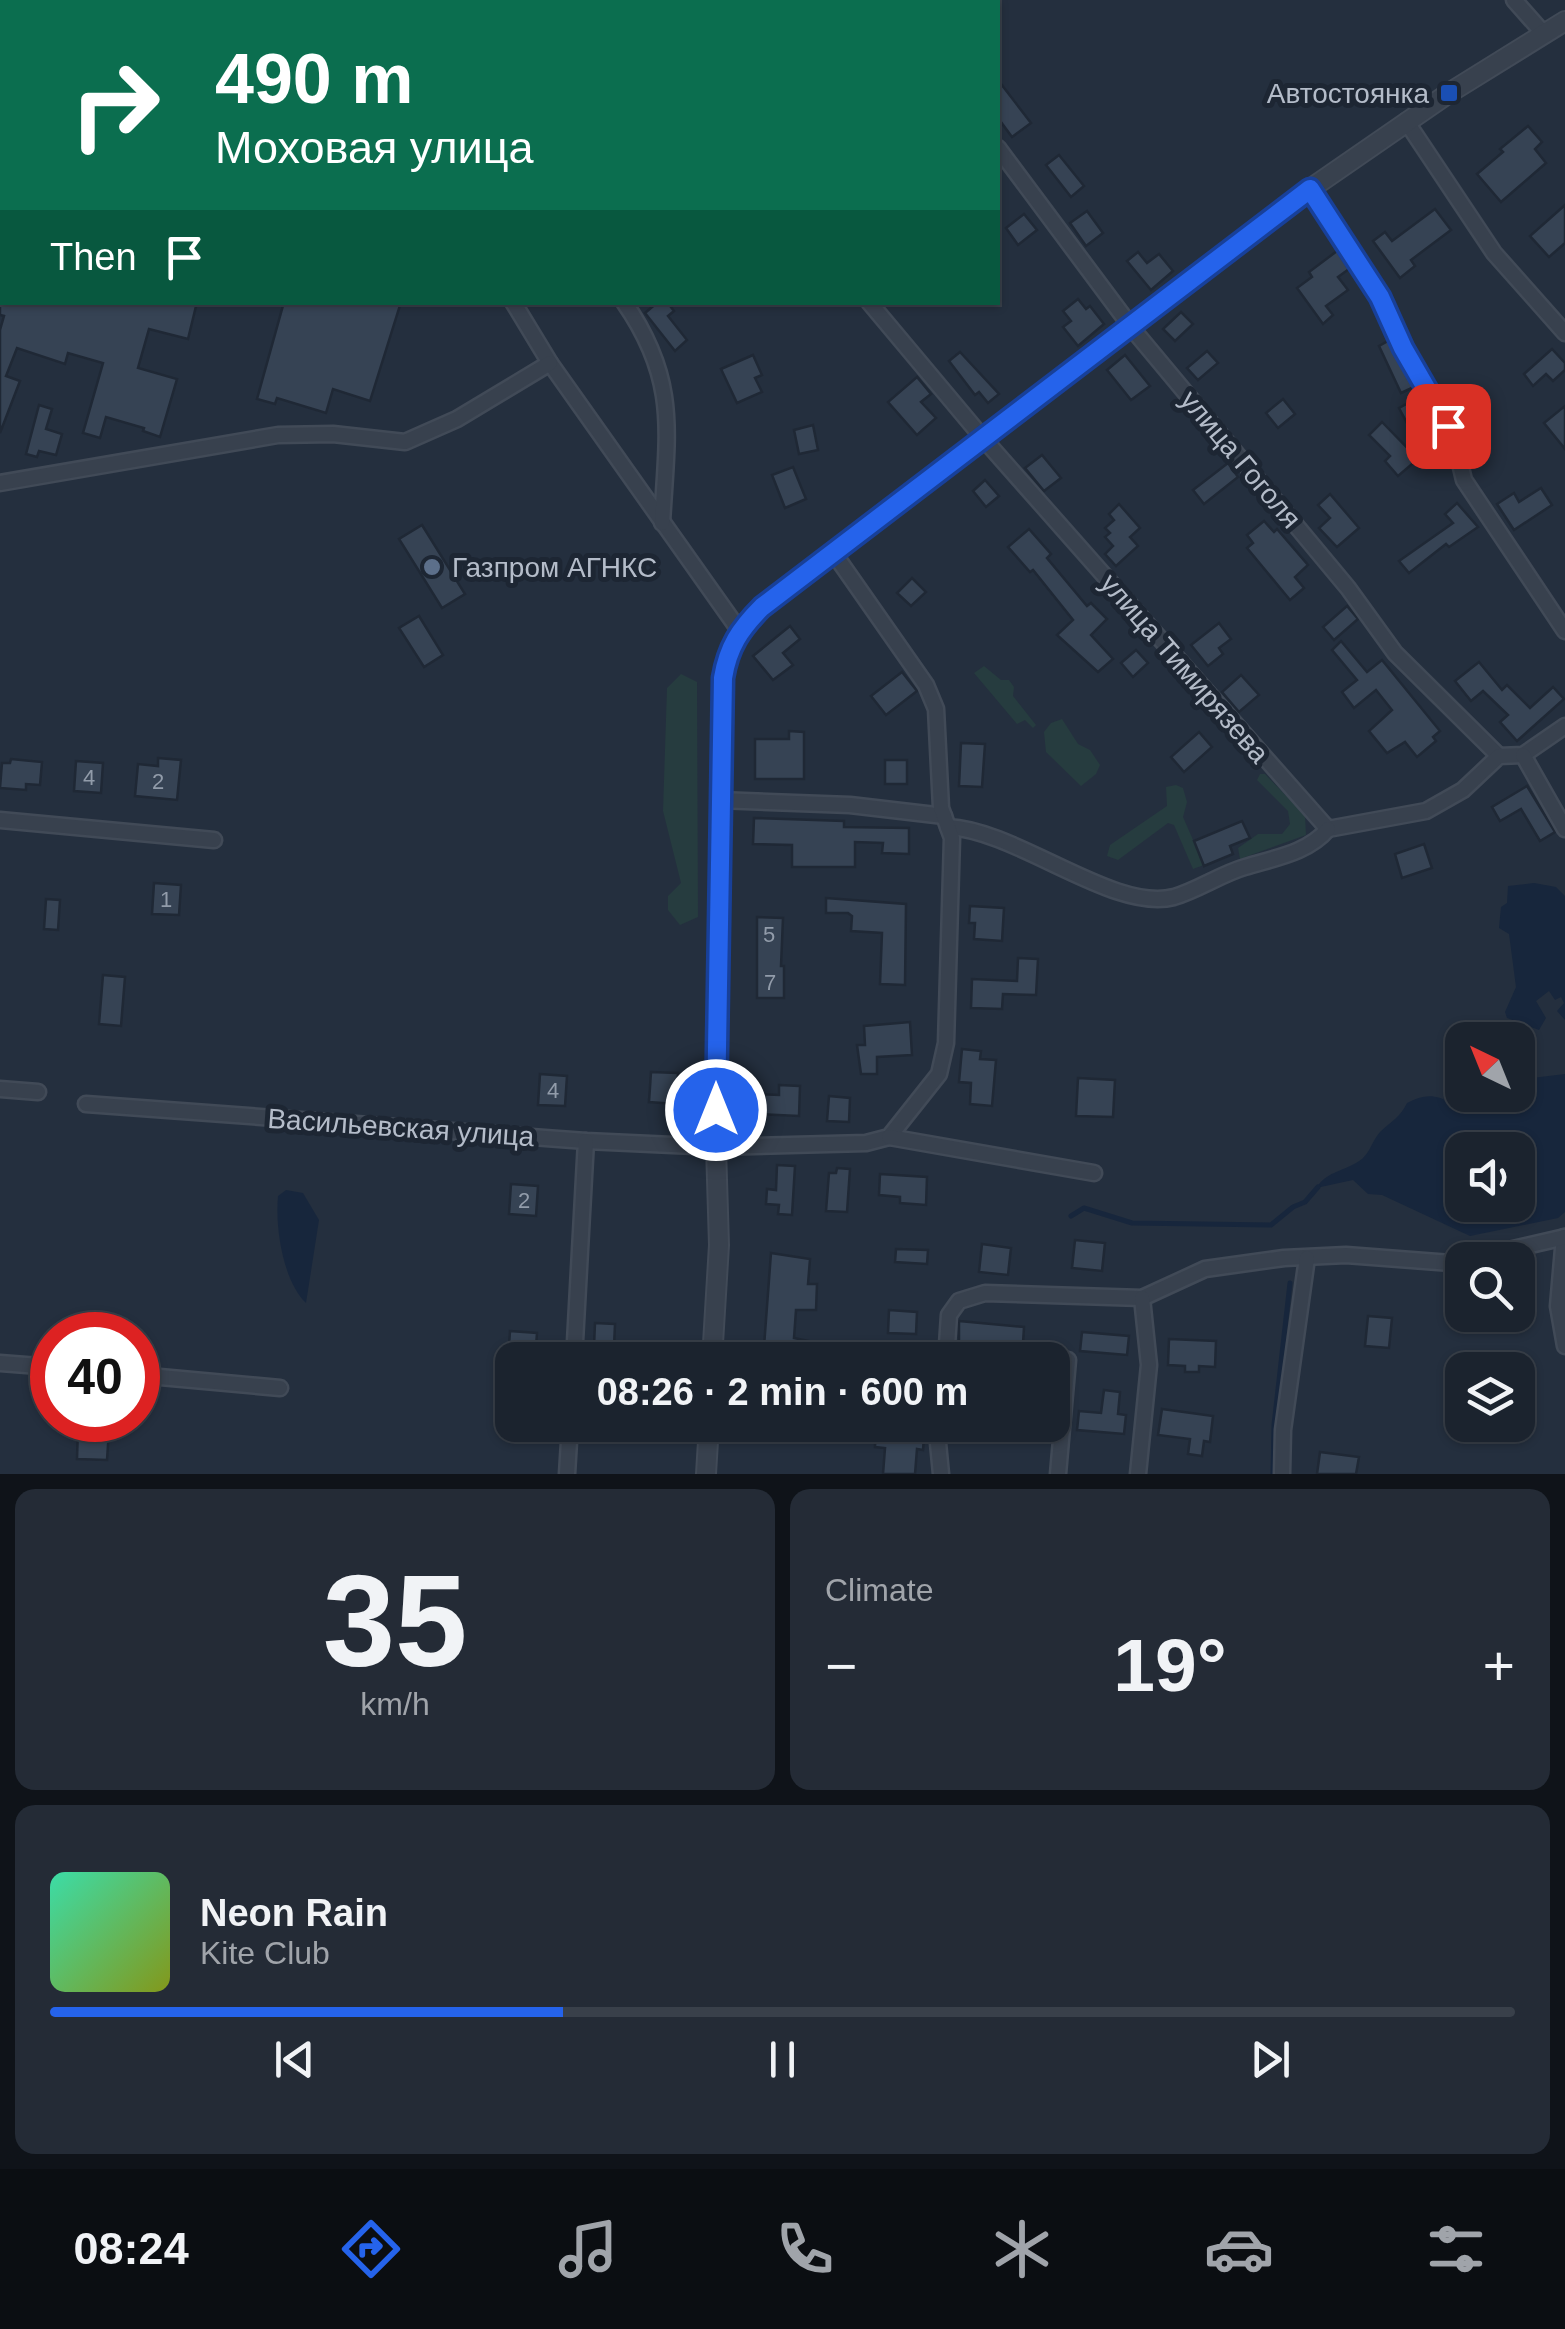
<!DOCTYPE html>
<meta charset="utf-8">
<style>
:root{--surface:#1b232e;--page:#242b36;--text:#f1f3f6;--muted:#a0a4aa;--line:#39404a;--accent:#2563eb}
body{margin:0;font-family:Arial,sans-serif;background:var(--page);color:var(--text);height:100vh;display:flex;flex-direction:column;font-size:38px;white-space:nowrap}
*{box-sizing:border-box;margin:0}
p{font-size:32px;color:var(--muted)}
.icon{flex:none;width:55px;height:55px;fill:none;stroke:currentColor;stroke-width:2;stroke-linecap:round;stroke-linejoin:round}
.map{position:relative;height:1474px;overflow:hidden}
.panel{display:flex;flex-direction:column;gap:15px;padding:15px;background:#0f1319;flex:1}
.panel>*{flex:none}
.hud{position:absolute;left:0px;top:0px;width:1000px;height:305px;box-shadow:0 2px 8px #0004,0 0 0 2px var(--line);background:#0b6e4f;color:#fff;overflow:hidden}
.needle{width:65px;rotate:317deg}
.fabs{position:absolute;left:1445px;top:1022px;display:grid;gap:20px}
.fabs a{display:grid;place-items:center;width:90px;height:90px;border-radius:20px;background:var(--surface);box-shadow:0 2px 8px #0004,0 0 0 2px var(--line);font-size:50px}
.speed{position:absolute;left:30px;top:1312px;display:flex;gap:20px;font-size:50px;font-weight:700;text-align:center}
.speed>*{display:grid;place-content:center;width:130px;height:130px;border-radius:50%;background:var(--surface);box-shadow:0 2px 8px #0004,0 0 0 2px var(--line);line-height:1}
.speed .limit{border:15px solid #d22;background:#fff;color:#111}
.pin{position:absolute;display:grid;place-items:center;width:85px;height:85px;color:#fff;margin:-42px;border-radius:20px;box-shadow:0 5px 15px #0006}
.me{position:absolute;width:110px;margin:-55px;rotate:0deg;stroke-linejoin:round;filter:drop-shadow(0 0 8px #0008)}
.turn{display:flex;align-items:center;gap:35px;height:210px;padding:0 50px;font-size:45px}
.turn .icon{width:130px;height:130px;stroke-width:2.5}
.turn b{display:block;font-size:70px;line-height:85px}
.then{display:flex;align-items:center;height:95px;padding:0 50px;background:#0003;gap:20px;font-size:38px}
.big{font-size:75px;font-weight:700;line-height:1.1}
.panel .card{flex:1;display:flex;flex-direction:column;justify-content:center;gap:15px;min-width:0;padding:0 35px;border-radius:20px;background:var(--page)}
.panel .dial{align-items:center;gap:0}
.dial b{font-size:130px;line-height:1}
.song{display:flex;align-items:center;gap:30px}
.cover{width:120px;height:120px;border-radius:15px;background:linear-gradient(135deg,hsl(160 70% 55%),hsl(70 70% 35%))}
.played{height:10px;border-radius:5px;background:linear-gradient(90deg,var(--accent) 35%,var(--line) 35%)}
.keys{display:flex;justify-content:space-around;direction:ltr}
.heat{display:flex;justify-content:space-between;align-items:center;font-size:55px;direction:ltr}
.panel .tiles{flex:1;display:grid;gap:15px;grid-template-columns:1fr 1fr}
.card:last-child{grid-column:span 2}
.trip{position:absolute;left:495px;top:1342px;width:575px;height:100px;border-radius:20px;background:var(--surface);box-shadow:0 2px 8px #0004,0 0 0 2px var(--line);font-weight:700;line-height:100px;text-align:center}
.tab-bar{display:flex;height:160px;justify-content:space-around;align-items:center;background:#0b0e12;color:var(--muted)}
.tab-bar .icon{width:70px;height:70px}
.tab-bar .active{color:var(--accent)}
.tab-bar b{font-size:45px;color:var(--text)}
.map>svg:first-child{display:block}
.green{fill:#263c3f}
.water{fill:#17263c;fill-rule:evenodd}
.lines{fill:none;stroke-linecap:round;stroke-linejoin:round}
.stream{stroke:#17263c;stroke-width:5}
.building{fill:#364354;stroke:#1f2835;stroke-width:2.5}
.minor-casing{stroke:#414a57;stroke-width:19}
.tertiary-casing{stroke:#414a57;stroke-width:22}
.minor{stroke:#38414e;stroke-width:14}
.tertiary{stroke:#38414e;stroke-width:18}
.route-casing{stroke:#184099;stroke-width:25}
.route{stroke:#2563eb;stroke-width:18}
.transit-dot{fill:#1a4fb4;stroke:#1d2633;stroke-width:4}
.service-dot{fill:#5c6f8a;stroke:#1d2633;stroke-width:4}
.labels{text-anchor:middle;stroke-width:10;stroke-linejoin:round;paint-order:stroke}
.number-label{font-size:22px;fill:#929caa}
.poi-label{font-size:28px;fill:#b4bcc9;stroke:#1d2633;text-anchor:end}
.street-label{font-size:28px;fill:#b4bcc9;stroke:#1d2633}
</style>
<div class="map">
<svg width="1565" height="1474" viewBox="0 0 1565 1474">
<rect width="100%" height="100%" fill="#242f3e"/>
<g class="green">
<polygon points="984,666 1001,680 1009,680 1014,687 1013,696 1036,725 1033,728 1025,720 1017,724 974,673"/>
<polygon points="681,674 697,682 698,917 680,925 668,910 668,896 681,883 663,811 667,688"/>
<polygon points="1062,719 1078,744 1090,750 1100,765 1096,774 1081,786 1046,752 1044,732 1051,723"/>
<polygon points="1260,774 1265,774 1305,815 1306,835 1240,859 1238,848 1258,834 1282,834 1290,824 1288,811 1257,780"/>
<polygon points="1176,785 1183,788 1187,802 1183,817 1204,865 1193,869 1174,825 1168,823 1118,860 1107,856 1110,845 1167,806 1166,787"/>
</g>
<g class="water">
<polygon points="1534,883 1556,887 1565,896 1565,1020 1557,1011 1564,1003 1561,997 1555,1000 1549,991 1536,1001 1546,1018 1539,1030 1507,1018 1505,1012 1516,987 1509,934 1499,928 1501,907 1507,903 1508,886"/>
<path d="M1518,1070L1532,1078L1565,1074V1212L1558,1218L1470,1236L1382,1195L1368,1194L1353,1180L1316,1188C1327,1172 1340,1172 1356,1163C1370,1156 1371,1142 1380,1132C1391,1121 1400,1118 1407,1103C1422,1095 1435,1093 1450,1103L1475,1095H1518ZM1462,1150H1518V1205H1462Z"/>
<path d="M286,1190L303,1193L319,1220L306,1303C283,1281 275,1228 278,1196Z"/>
</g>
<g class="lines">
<g class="stream">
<polyline points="1071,1216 1084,1208 1132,1223 1271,1225 1293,1207 1305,1202 1318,1187"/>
<polyline points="1273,1474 1274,1425 1290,1283"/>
</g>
</g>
<g class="building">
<polygon points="998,80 1031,123 1012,137 998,118"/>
<polygon points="1528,126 1542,142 1535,149 1546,163 1501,202 1477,174 1503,152 1500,149"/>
<polygon points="1059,155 1084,186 1071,197 1046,165"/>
<polygon points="1565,205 1565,243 1549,257 1530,236"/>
<polygon points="1435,209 1451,230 1411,260 1415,266 1400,278 1373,241 1385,232 1392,241"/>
<polygon points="1087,211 1103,233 1086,246 1070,223"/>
<polygon points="1024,214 1037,230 1018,245 1006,228"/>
<polygon points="1337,251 1349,269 1338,277 1348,290 1326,306 1333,315 1323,324 1297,288 1312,277 1309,272"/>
<polygon points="1138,252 1147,263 1159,254 1173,271 1151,290 1127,261"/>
<polygon points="1078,299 1086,309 1090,306 1104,324 1078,346 1063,327 1071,321 1063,311"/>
<polygon points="0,302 197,302 188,339 149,329 138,368 177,379 160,437 143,431 144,428 106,417 100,438 83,433 103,363 68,353 65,364 17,348 6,376 20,381 0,433 0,330 4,316 0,315"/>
<polygon points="284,302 401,302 370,401 333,389 326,413 277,398 275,404 257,399"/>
<polygon points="658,302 667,302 674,311 668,316 687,340 675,351 645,313"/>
<polygon points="1181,312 1193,324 1175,341 1163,329"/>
<polygon points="1388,341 1414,387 1401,393 1379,346"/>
<polygon points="1552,349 1565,363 1565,370 1553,381 1546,374 1533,386 1524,374"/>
<polygon points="1207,351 1218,363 1198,380 1187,368"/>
<polygon points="960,352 999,394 988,403 979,392 975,395 949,361"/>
<polygon points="753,355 762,375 755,378 762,392 737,403 721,369"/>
<polygon points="1125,355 1150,386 1131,400 1107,370"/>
<polygon points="917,377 931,394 921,402 936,418 917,435 888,402"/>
<polygon points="1283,399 1295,414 1278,428 1266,413"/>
<polygon points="1414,400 1441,448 1425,457 1399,408"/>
<polygon points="39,405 52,409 46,429 62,434 56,455 39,451 37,457 26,454"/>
<polygon points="1565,406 1565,449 1544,423"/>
<polygon points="1382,422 1418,459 1398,476 1385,461 1390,456 1369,435"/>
<polygon points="813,425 818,450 799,454 794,430"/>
<polygon points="1042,455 1061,478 1044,491 1025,468"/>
<polygon points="1228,463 1238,477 1204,504 1193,490"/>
<polygon points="793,467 806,499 785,508 772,475"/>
<polygon points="985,480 999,496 986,507 973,491"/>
<polygon points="1541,488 1552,505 1514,530 1497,504 1514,493 1519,502"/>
<polygon points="1330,494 1359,528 1337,547 1319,528 1330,518 1318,505"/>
<polygon points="1457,503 1478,527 1449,547 1446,544 1409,573 1399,561 1453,523 1445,514"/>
<polygon points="1119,504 1140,528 1130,537 1138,546 1116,566 1105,554 1113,546 1105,537 1110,533 1105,528 1114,520 1109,514"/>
<polygon points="1264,521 1274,532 1277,529 1308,565 1295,577 1304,588 1290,600 1247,548 1253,543 1247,535"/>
<polygon points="422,525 465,594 442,608 399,539"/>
<polygon points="1029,529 1051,554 1047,558 1087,606 1091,603 1107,619 1091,635 1113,659 1098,672 1057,635 1073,620 1033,570 1030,572 1008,547"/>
<polygon points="912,578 926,592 911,606 897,593"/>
<polygon points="1347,606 1358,619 1334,640 1323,627"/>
<polygon points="419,616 443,655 424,667 399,628"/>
<polygon points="1219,623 1231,639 1219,648 1223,654 1208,666 1191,645"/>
<polygon points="790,626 800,639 783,653 793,665 773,680 753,656"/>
<polygon points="1341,641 1367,672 1382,660 1440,731 1433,737 1436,741 1417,757 1405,742 1387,753 1369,731 1392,710 1376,690 1354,708 1342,692 1357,680 1332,650"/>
<polygon points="1136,650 1148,663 1133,677 1121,663"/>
<polygon points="1479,662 1502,690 1507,685 1530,708 1553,687 1564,699 1517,741 1500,722 1508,715 1483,691 1471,701 1455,681"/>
<polygon points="902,672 917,691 886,715 871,696"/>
<polygon points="1241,675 1259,695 1239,712 1222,692"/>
<polygon points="789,731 804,732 804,779 755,779 755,739 789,739"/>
<polygon points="1199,732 1212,747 1184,772 1171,757"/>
<polygon points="961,743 985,744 982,787 959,786"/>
<polygon points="158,758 181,760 177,800 135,796 138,764 158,766"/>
<polygon points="11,759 42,762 40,785 26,784 26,790 0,788 2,763 10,763"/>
<rect x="885" y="760" width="22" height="24"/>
<polygon points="76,761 103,763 101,793 74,791"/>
<polygon points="1527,786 1555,832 1540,841 1521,809 1500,821 1492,807"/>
<polygon points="754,818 844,821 844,827 909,828 909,854 882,853 883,843 855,842 855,867 792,867 792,845 753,844"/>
<polygon points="1242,821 1250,838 1230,846 1233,854 1204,866 1194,841"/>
<polygon points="1424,844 1432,868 1402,878 1395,854"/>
<polygon points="154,883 181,885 179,915 152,914"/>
<polygon points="826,898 906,904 905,985 880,984 882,933 851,931 852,916 848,913 826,913"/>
<polygon points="46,899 60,900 58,930 44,929"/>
<polygon points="970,906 1004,908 1002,941 974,939 975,923 969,923"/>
<polygon points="757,917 783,918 781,966 784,966 784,998 757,998"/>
<polygon points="1018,958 1038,959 1036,995 1003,994 1002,1009 971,1008 972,979 1017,981"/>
<polygon points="103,975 125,977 121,1026 99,1024"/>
<polygon points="910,1022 912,1055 877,1057 877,1074 861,1074 857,1045 865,1045 864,1026"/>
<polygon points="962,1049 981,1051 980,1059 996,1060 992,1106 970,1104 971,1083 959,1082"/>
<polygon points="651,1072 678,1073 676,1104 649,1102"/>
<polygon points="540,1074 567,1076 565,1106 538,1105"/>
<polygon points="1078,1078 1115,1080 1113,1117 1076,1116"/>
<polygon points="779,1085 800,1086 799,1116 755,1114 756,1094 779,1095"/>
<polygon points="829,1096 850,1098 849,1122 827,1121"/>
<polygon points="777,1165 795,1166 792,1215 778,1214 779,1205 766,1204 767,1189 776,1190"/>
<polygon points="837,1168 850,1169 847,1212 826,1211 829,1173 836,1173"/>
<polygon points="880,1174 927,1177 926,1205 900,1203 900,1197 879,1195"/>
<polygon points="511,1184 538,1186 536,1216 509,1214"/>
<polygon points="1075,1240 1105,1243 1102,1271 1072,1268"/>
<polygon points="982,1244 1011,1248 1008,1275 979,1272"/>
<polygon points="896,1249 928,1250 927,1264 895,1262"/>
<polygon points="771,1253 810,1259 808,1284 817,1284 816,1310 796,1310 794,1338 813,1342 813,1346 823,1346 822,1360 763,1360"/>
<polygon points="889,1310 917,1312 916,1334 888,1333"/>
<polygon points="1368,1316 1392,1318 1389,1348 1365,1346"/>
<polygon points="959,1321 1024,1327 1022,1360 975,1357 976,1342 959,1341"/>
<polygon points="595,1323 615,1324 614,1347 594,1346"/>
<polygon points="510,1331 537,1333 535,1360 508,1360"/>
<polygon points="1082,1332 1129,1336 1127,1355 1080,1351"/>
<polygon points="1169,1339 1216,1341 1215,1367 1199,1366 1199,1372 1185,1372 1185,1366 1168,1365"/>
<polygon points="1104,1390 1120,1392 1118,1414 1126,1415 1124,1434 1077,1430 1079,1411 1101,1413"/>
<polygon points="1162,1409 1213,1416 1210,1442 1204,1441 1202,1456 1188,1454 1190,1439 1158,1435"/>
<polygon points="758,1425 814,1426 813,1442 757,1439"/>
<polygon points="876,1425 910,1425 909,1436 924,1437 923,1450 917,1449 915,1474 883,1474 885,1448 875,1447"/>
<polygon points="78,1428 109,1430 107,1460 77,1459"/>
<polygon points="1320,1452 1359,1457 1356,1474 1317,1474"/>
</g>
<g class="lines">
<g class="minor-casing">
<g id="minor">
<polyline points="358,0 359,2"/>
<polyline points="613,0 615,2"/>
<polyline points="890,0 892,2"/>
<polyline points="1514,0 1545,35"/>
<polyline points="1406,121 1494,253 1565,333"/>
<polyline points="998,148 1135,332 1348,588 1395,653 1499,756"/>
<polyline points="1310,189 1380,297 1403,348 1436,404 1457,451 1464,480 1565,631"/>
<polyline points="513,302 550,363 739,630"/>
<path d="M624,302C679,381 667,433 662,523"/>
<polyline points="869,302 982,437 1328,829 1426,811 1463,790 1499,756 1523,755 1565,726"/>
<polyline points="0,483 278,435 333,434 405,442 457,419 550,363"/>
<polyline points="1523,755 1565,829"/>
<polyline points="719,800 850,805 944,816"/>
<polyline points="0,820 214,840"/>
<path d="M948,827C1017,830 1114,913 1174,897C1198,890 1221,874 1245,867C1274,858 1308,853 1328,829"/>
<polyline points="0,1089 38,1092"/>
<polyline points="86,1104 586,1141 716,1147 866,1143 889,1137 939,1074 946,1043 952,838 941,808 936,709 926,685 833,552"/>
<polyline points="889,1137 1094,1173"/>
<polyline points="1564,1237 1558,1306 1565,1346"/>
<polyline points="1465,1260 1565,1237"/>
<polyline points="574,1360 586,1141"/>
<polyline points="946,1360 949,1315 959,1301 985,1293 1142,1298 1205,1269 1284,1258 1346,1255 1451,1263 1462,1261"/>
<polyline points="0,1363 52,1367"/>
<polyline points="138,1375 280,1388"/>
<polyline points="940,1425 938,1443 941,1474"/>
<polyline points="567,1474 570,1425"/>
<polyline points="1058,1474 1068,1360"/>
<polyline points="1138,1474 1149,1365 1142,1298"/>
<polyline points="1282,1474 1283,1430 1307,1258"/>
</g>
</g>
<g class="tertiary-casing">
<g id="tertiary">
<path d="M712,1360L719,1245L716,1147L723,678C728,647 740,629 762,607L1310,189L1449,93L1565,21"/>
<polyline points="706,1474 709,1425"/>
</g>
</g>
<use href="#minor" class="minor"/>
<use href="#tertiary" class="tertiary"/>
</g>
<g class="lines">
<g class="route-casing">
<path id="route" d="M716,1110L723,678C728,647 740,629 762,607L1310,189L1380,297L1403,348L1448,426"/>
</g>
<use href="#route" class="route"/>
</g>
<rect class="transit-dot" x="1439" y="83" width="20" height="20" rx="5"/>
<circle class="service-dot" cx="432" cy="567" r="10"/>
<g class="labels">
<g class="number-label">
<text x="89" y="785">4</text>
<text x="158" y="789">2</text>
<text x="166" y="907">1</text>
<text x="769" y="942">5</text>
<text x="770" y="990">7</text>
<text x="553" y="1098">4</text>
<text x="524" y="1208">2</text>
</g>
<g class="poi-label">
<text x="1429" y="103">Автостоянка</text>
<text x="452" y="577" text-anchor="start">Газпром АГНКС</text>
</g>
<g class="street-label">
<text transform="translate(1241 459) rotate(50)" y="10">улица Гоголя</text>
<text transform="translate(1185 668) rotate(49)" y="10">улица Тимирязева</text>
<text transform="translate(401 1127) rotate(4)" y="10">Васильевская улица</text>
</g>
</g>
</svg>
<div class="fabs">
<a><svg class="needle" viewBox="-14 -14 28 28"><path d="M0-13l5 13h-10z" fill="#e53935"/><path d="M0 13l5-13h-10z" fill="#a0a4aa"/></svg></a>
<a><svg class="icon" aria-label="sound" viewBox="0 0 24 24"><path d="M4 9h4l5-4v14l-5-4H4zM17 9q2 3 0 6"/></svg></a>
<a><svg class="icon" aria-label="search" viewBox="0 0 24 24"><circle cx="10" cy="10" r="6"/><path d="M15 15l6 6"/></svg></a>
<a><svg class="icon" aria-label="layers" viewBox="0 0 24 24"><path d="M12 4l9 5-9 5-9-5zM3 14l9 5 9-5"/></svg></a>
</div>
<div class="speed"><div class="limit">40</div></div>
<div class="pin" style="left:1448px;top:426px;background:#d93025"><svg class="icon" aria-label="arrive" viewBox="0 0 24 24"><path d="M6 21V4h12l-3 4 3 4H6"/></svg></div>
<svg class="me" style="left:716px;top:1110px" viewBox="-20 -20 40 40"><circle r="17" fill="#2563eb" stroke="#fff" stroke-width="3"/><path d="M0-11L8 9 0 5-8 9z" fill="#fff"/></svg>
<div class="trip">08:26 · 2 min · 600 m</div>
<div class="hud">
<div class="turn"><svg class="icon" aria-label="right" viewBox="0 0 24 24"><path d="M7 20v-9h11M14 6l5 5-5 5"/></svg><div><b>490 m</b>Моховая улица</div></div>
<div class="then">Then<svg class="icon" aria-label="arrive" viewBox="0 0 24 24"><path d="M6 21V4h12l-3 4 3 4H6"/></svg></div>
</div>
</div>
<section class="panel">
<div class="tiles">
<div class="card dial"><b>35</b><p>km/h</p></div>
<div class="card"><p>Climate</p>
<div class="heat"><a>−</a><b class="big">19°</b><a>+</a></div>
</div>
<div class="card">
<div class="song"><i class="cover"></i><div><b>Neon Rain</b><p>Kite Club</p></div></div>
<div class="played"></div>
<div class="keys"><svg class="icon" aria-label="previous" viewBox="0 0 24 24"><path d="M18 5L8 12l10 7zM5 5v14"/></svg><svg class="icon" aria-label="pause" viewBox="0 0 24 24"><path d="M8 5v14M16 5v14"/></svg><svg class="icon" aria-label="next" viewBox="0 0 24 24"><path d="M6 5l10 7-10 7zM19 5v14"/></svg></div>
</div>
</div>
</section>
<nav class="tab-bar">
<b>08:24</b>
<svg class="icon active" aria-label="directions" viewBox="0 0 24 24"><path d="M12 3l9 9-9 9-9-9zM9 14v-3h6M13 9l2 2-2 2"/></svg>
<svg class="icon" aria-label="music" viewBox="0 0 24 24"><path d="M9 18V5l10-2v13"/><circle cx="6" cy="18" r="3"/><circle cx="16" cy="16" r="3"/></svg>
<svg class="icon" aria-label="phone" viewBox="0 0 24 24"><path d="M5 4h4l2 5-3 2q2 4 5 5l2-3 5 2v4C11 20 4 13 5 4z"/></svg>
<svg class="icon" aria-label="climate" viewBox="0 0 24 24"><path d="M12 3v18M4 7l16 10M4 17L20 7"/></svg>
<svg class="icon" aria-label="car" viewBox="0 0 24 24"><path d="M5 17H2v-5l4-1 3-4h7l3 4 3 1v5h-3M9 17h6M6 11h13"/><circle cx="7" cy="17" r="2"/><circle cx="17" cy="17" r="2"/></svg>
<svg class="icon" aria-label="filters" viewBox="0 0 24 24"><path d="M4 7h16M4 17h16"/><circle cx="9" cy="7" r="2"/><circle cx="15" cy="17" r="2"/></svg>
</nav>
